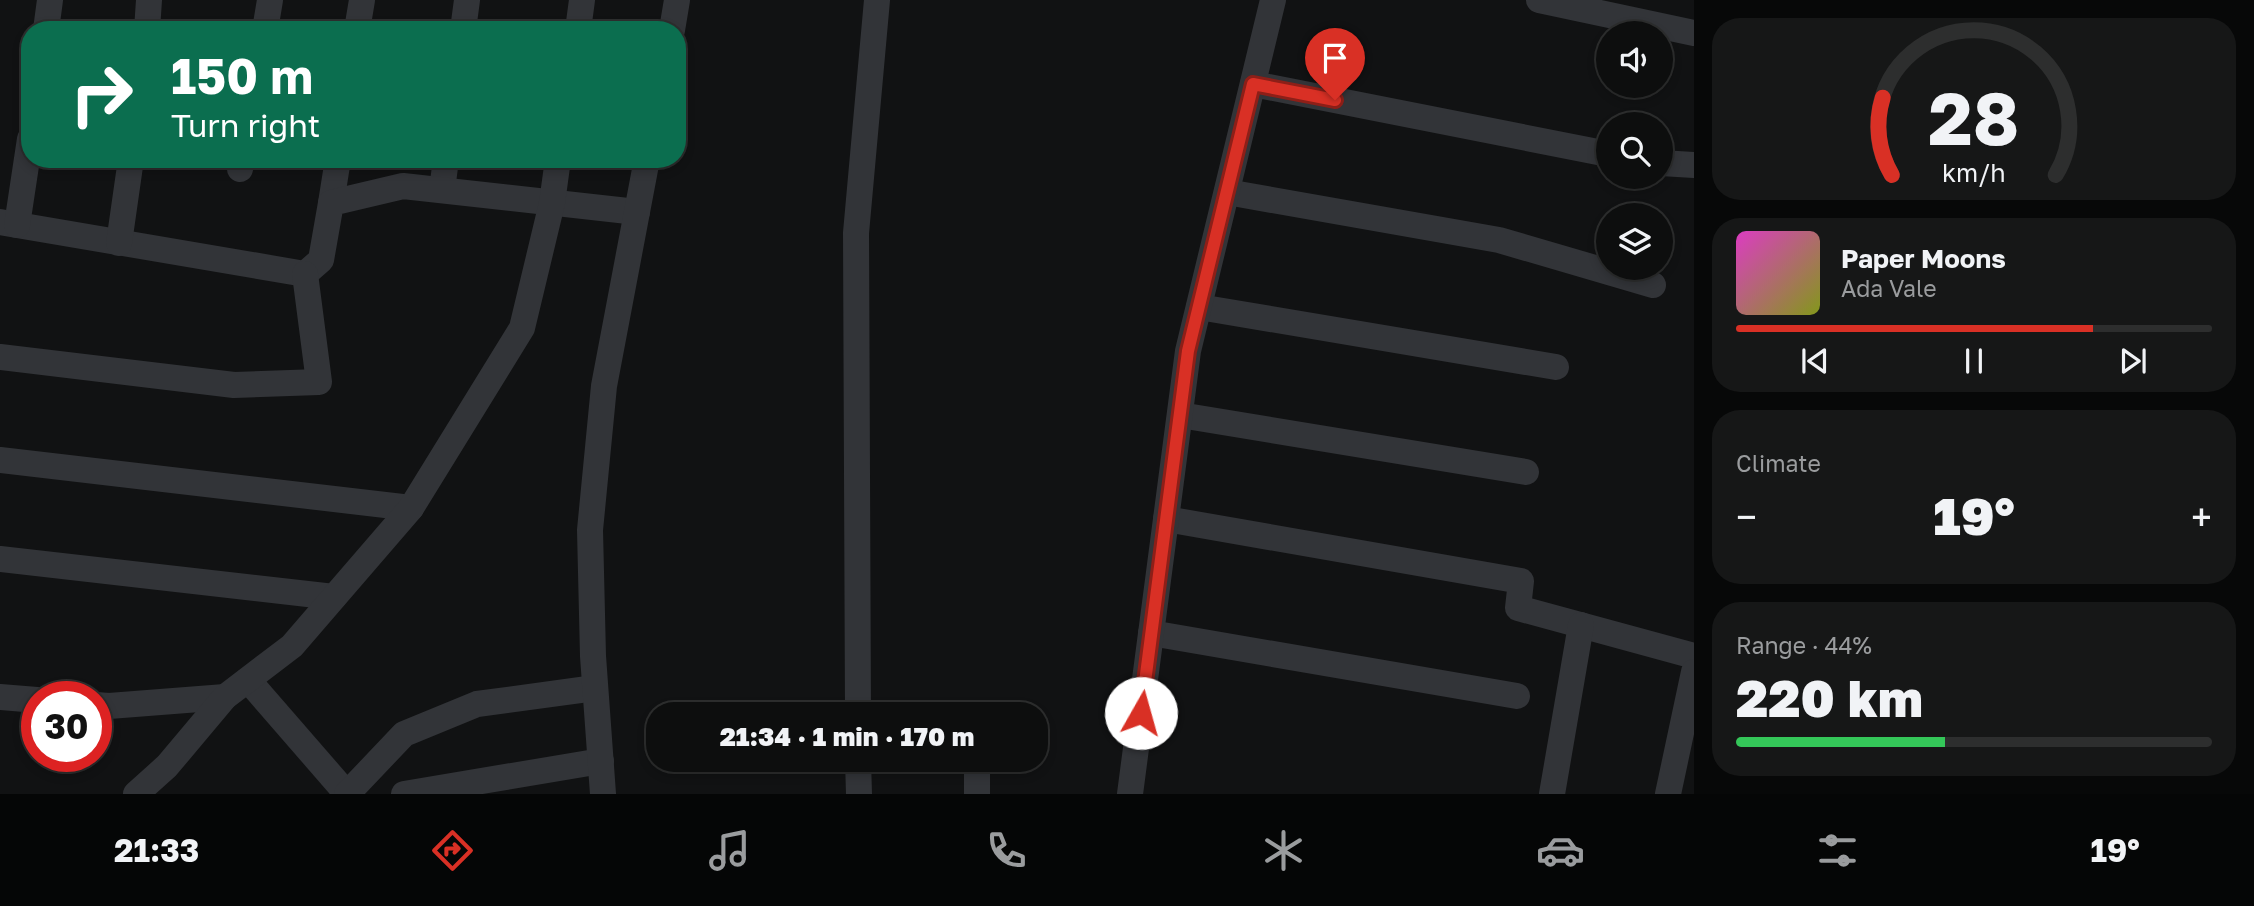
<!DOCTYPE html>
<meta charset="utf-8">
<style>
:root{--surface:#0d0e0e;--page:#161717;--text:#f1f3f6;--muted:#9a9c9e;--line:#2d2e2e;--accent:#d93025}
body{margin:0;font-family:"Golos Text",sans-serif;background:var(--page);color:var(--text);height:100vh;display:flex;flex-direction:column;font-size:26px;white-space:nowrap}
*{box-sizing:border-box;margin:0}
p{font-size:23px;color:var(--muted)}
.icon{flex:none;width:38px;height:38px;fill:none;stroke:currentColor;stroke-width:2;stroke-linecap:round;stroke-linejoin:round}
.map{position:relative;flex:1;overflow:hidden}
.side{display:flex;flex-direction:column;gap:18px;padding:18px;background:#070808;width:560px}
.side>*{flex:none}
.guide{position:absolute;left:21px;top:21px;width:665px;height:147px;border-radius:28px;box-shadow:0 4px 10px #0003,0 0 0 2px var(--line);background:#0b6e4f;color:#fff;overflow:hidden}
.buttons{position:absolute;left:1596px;top:21px;display:grid;gap:14px}
.buttons a{display:grid;place-items:center;width:77px;height:77px;border-radius:50%;background:var(--surface);box-shadow:0 4px 10px #0003,0 0 0 2px var(--line);font-size:35px}
.speed{position:absolute;left:21px;top:681px;display:flex;gap:14px;font-size:35px;font-weight:700;text-align:center}
.speed>*{display:grid;place-content:center;width:91px;height:91px;border-radius:50%;background:var(--surface);box-shadow:0 4px 10px #0003,0 0 0 2px var(--line);line-height:1}
.speed .limit{border:10px solid #d22;background:#fff;color:#111}
.pin{position:absolute;display:grid;place-items:center;width:60px;height:60px;color:#fff;margin:-72px -30px;border-radius:50% 50% 50% 0;rotate:-45deg;box-shadow:0 0 7px #0007}
.pin .icon{rotate:45deg}
.me{position:absolute;width:77px;margin:-38px;rotate:7deg;stroke-linejoin:round;filter:drop-shadow(0 0 5px #0008)}
.turn{display:flex;align-items:center;gap:24px;height:147px;padding:0 35px;font-size:32px}
.turn .icon{width:91px;height:91px;stroke-width:2.5}
.turn b{display:block;font-size:49px;line-height:60px}
.big{font-size:52px;font-weight:800;line-height:1.1}
.side .widget{flex:1;display:flex;flex-direction:column;justify-content:center;gap:10px;min-width:0;padding:0 24px;border-radius:28px;background:var(--page)}
.side .dial{align-items:center;gap:0}
.dial svg{height:182px;overflow:visible;fill:none;stroke:var(--line);stroke-width:7;stroke-linecap:round;text-anchor:middle}
.dial text{fill:var(--text);stroke:none}
.song{display:flex;align-items:center;gap:21px}
.cover{width:84px;height:84px;border-radius:10px;background:linear-gradient(135deg,hsl(310 70% 55%),hsl(70 70% 35%))}
.played{height:7px;border-radius:4px;background:linear-gradient(90deg,var(--accent) 75%,var(--line) 75%)}
.keys{display:flex;justify-content:space-around;direction:ltr}
.heat{display:flex;justify-content:space-between;align-items:center;font-size:38px;direction:ltr}
.charge{height:10px;border-radius:5px;background:linear-gradient(90deg,#34c759 44%,var(--line) 0)}
.trip{position:absolute;left:646px;top:702px;width:402px;height:70px;border-radius:28px;background:var(--surface);box-shadow:0 4px 10px #0003,0 0 0 2px var(--line);font-weight:800;line-height:70px;text-align:center}
.menu{display:flex;height:112px;justify-content:space-around;align-items:center;background:#050606;color:var(--muted)}
.menu .icon{width:49px;height:49px}
.menu .current{color:var(--accent)}
.menu b{font-size:32px;color:var(--text)}
main{display:flex;flex:1;min-height:0}
.map>svg:first-child{display:block}
.lines{fill:none;stroke-linecap:round;stroke-linejoin:round}
.minor{stroke:#323438;stroke-width:26}
.route-casing{stroke:#8d1f18;stroke-width:18}
.route{stroke:#d93025;stroke-width:12}
</style>
<main>
<div class="map">
<svg width="1694" height="794" viewBox="0 0 1694 794">
<rect width="100%" height="100%" fill="#111213"/>
<g class="lines">
<g class="minor">
<polyline points="1539,0 1694,33"/>
<polyline points="46,30 50,0"/>
<polyline points="147,30 149,0"/>
<polyline points="265,30 270,0"/>
<polyline points="357,30 362,0"/>
<polyline points="463,30 467,0"/>
<polyline points="578,30 582,0"/>
<polyline points="672,30 677,0"/>
<polyline points="1253,84 1608,154"/>
<polyline points="1661,163 1694,165"/>
<polyline points="240,169 242,159"/>
<polyline points="442,190 446,159"/>
<polyline points="1227,192 1499,240 1653,285"/>
<polyline points="331,203 338,159"/>
<polyline points="0,222 305,274 321,260 331,203 403,186 637,212"/>
<polyline points="17,225 30,139"/>
<polyline points="119,243 131,159"/>
<polyline points="1199,307 1556,367"/>
<polyline points="0,357 234,385 319,382 305,274"/>
<polyline points="1180,415 1526,472"/>
<polyline points="0,460 411,508"/>
<polyline points="1166,519 1521,581 1518,608 1694,656"/>
<polyline points="0,559 334,597"/>
<polyline points="1151,633 1517,696"/>
<polyline points="248,680 347,794"/>
<polyline points="0,697 37,700"/>
<polyline points="96,705 109,706 225,697"/>
<polyline points="858,714 856,233 877,0"/>
<polyline points="858,760 859,794"/>
<polyline points="977,764 977,794"/>
<polyline points="136,794 167,766 225,697 292,646 411,508 522,328 552,203 558,159"/>
<polyline points="347,794 404,734 477,704 595,688"/>
<polyline points="404,794 601,761"/>
<polyline points="603,794 593,656 590,530 604,386 647,159"/>
<polyline points="1130,794 1188,351 1273,0"/>
<polyline points="1552,794 1581,625"/>
<polyline points="1668,794 1694,672"/>
</g>
</g>
<g class="lines">
<g class="route-casing">
<polyline id="route" points="1141,713 1188,351 1253,84 1335,100"/>
</g>
<use href="#route" class="route"/>
</g>
</svg>
<div class="buttons">
<a><svg class="icon" aria-label="sound" viewBox="0 0 24 24"><path d="M4 9h4l5-4v14l-5-4H4zM17 9q2 3 0 6"/></svg></a>
<a><svg class="icon" aria-label="search" viewBox="0 0 24 24"><circle cx="10" cy="10" r="6"/><path d="M15 15l6 6"/></svg></a>
<a><svg class="icon" aria-label="layers" viewBox="0 0 24 24"><path d="M12 4l9 5-9 5-9-5zM3 14l9 5 9-5"/></svg></a>
</div>
<div class="speed"><div class="limit">30</div></div>
<div class="pin" style="left:1335px;top:100px;background:#d93025"><svg class="icon" aria-label="arrive" viewBox="0 0 24 24"><path d="M6 21V4h12l-3 4 3 4H6"/></svg></div>
<svg class="me" style="left:1141px;top:713px" viewBox="-20 -20 40 40"><circle r="19" fill="#fff"/><path d="M0-13L10 11 0 6-10 11z" fill="#d93025"/></svg>
<div class="trip">21:34 · 1 min · 170 m</div>
<div class="guide">
<div class="turn"><svg class="icon" aria-label="right" viewBox="0 0 24 24"><path d="M7 20v-9h11M14 6l5 5-5 5"/></svg><div><b>150 m</b>Turn right</div></div>
</div>
</div>
<section class="side">
<div class="widget dial"><svg viewBox="0 0 100 80">
<path d="M14 69A42 42 0 1 1 86 69"/>
<path d="M14 69A42 42 0 0 1 10 35" stroke="#d93025"/>
<text x="50" y="56" font-size="32" font-weight="700">28</text>
<text x="50" y="72" font-size="11">km/h</text>
</svg></div>
<div class="widget">
<div class="song"><i class="cover"></i><div><b>Paper Moons</b><p>Ada Vale</p></div></div>
<div class="played"></div>
<div class="keys"><svg class="icon" aria-label="previous" viewBox="0 0 24 24"><path d="M18 5L8 12l10 7zM5 5v14"/></svg><svg class="icon" aria-label="pause" viewBox="0 0 24 24"><path d="M8 5v14M16 5v14"/></svg><svg class="icon" aria-label="next" viewBox="0 0 24 24"><path d="M6 5l10 7-10 7zM19 5v14"/></svg></div>
</div>
<div class="widget"><p>Climate</p>
<div class="heat"><a>−</a><b class="big">19°</b><a>+</a></div>
</div>
<div class="widget"><p>Range · 44%</p><b class="big">220 km</b><div class="charge"></div></div>
</section>
</main>
<nav class="menu">
<b>21:33</b>
<svg class="icon current" aria-label="directions" viewBox="0 0 24 24"><path d="M12 3l9 9-9 9-9-9zM9 14v-3h6M13 9l2 2-2 2"/></svg>
<svg class="icon" aria-label="music" viewBox="0 0 24 24"><path d="M9 18V5l10-2v13"/><circle cx="6" cy="18" r="3"/><circle cx="16" cy="16" r="3"/></svg>
<svg class="icon" aria-label="phone" viewBox="0 0 24 24"><path d="M5 4h4l2 5-3 2q2 4 5 5l2-3 5 2v4C11 20 4 13 5 4z"/></svg>
<svg class="icon" aria-label="climate" viewBox="0 0 24 24"><path d="M12 3v18M4 7l16 10M4 17L20 7"/></svg>
<svg class="icon" aria-label="car" viewBox="0 0 24 24"><path d="M5 17H2v-5l4-1 3-4h7l3 4 3 1v5h-3M9 17h6M6 11h13"/><circle cx="7" cy="17" r="2"/><circle cx="17" cy="17" r="2"/></svg>
<svg class="icon" aria-label="filters" viewBox="0 0 24 24"><path d="M4 7h16M4 17h16"/><circle cx="9" cy="7" r="2"/><circle cx="15" cy="17" r="2"/></svg>
<b>19°</b>
</nav>
